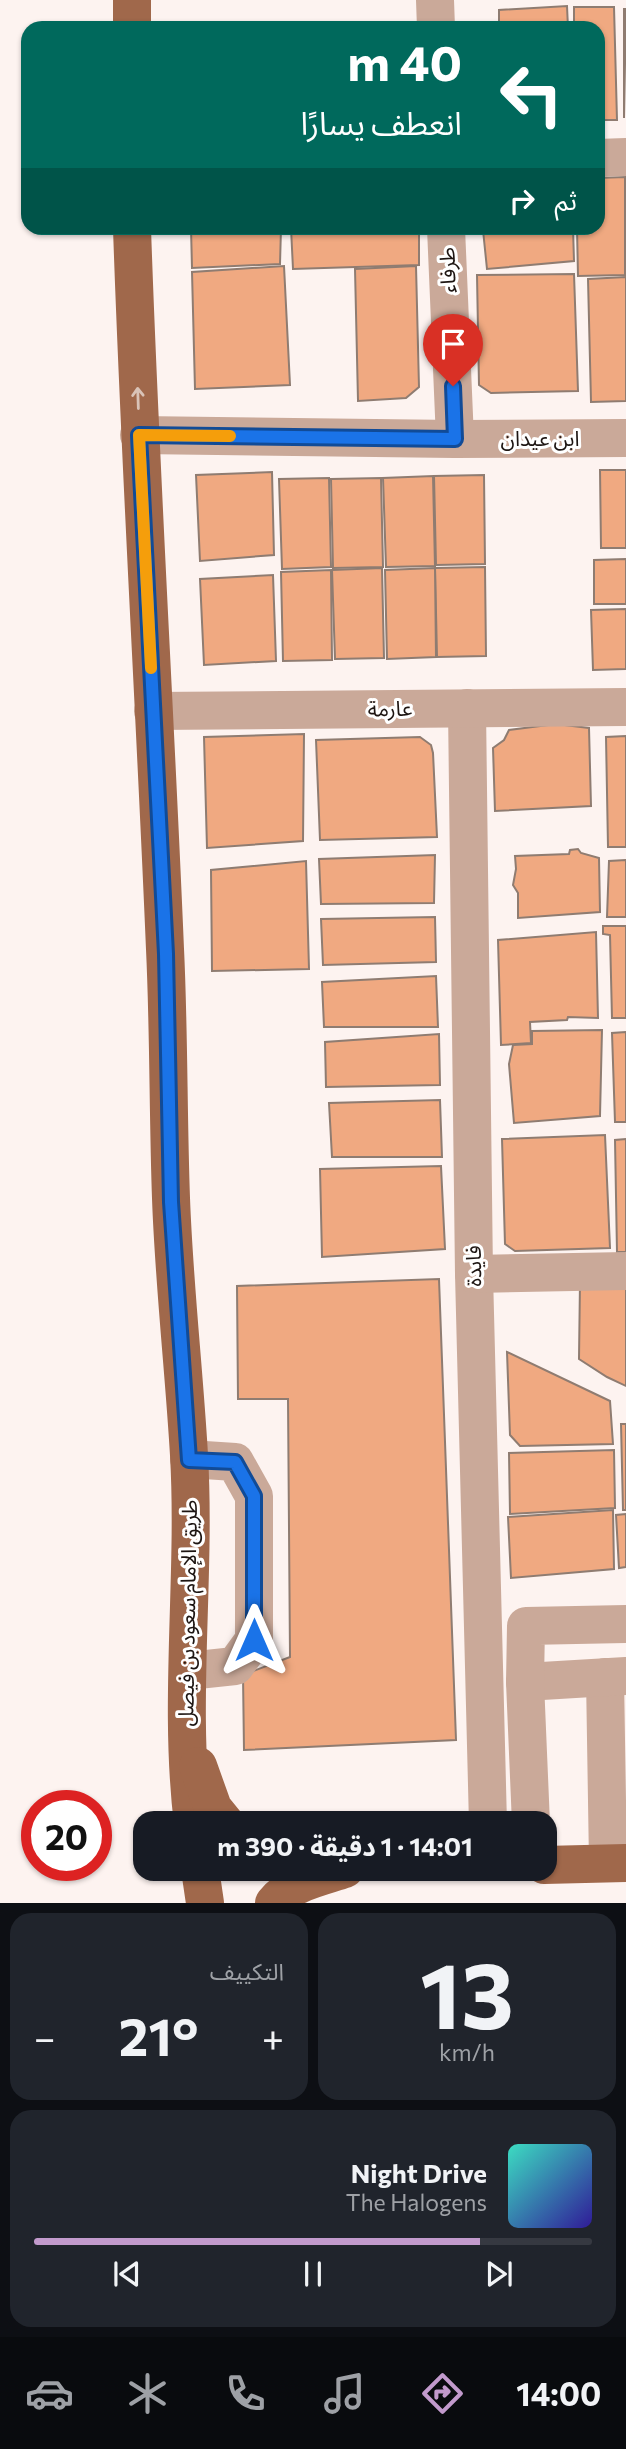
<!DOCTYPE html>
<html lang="ar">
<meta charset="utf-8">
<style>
:root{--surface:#171b24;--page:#20242c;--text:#f1f3f6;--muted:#9ea1a6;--line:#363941;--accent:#c29acc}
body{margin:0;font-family:Commissioner,"Noto Sans Arabic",sans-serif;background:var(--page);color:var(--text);direction:rtl;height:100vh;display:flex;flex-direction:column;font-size:26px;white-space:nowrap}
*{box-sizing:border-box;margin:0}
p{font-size:23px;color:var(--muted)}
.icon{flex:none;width:38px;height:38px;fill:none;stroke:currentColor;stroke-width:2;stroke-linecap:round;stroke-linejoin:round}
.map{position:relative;height:1903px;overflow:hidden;direction:ltr}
.drawer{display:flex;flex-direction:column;gap:10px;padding:10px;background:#0d0f14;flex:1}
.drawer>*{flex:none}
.banner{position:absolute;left:21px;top:21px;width:584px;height:214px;border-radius:21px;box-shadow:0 2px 5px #0004;direction:rtl;background:#00695c;color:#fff;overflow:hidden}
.speed{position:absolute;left:21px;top:1790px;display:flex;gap:14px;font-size:35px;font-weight:700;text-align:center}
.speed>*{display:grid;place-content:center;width:91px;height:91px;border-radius:50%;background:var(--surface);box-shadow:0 2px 5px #0004;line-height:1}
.speed .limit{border:10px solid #d22;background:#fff;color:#111}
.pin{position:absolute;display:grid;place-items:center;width:60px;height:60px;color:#fff;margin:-72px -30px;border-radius:50% 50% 50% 0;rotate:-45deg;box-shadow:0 0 7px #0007}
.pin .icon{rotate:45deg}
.me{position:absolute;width:77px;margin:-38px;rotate:0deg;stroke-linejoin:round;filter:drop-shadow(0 0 5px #0008)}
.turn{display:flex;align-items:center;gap:24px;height:147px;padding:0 28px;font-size:32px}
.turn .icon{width:91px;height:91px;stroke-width:2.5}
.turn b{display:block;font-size:49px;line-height:60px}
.then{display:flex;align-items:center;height:66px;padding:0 28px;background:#0003;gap:14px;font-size:26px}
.big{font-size:52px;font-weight:700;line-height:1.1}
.drawer .tile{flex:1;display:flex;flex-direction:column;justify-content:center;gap:10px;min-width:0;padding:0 24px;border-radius:21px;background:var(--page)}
.drawer .dial{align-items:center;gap:0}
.dial b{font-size:91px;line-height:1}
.song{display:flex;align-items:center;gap:21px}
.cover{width:84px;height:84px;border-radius:10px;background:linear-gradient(135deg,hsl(170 70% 55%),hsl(250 70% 35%))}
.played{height:7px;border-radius:4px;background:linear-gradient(90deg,var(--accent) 80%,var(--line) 80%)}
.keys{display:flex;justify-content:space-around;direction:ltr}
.heat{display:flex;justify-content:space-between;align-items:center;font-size:38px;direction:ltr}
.drawer .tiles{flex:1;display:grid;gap:10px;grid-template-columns:1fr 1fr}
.tile:last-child{grid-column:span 2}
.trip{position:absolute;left:133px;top:1811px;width:424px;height:70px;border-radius:21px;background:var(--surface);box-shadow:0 2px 5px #0004;font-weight:700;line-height:70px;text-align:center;direction:rtl}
.tabs{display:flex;height:112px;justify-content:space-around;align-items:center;background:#090b0e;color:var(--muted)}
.tabs .icon{width:49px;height:49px}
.tabs .on{color:var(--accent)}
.tabs b{font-size:32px;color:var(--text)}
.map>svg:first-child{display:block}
.building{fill:#f0a981;stroke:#8f7c71;stroke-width:2}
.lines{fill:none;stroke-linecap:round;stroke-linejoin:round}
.minor{stroke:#caa999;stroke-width:38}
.major{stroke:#a0684b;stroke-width:38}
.oneway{stroke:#d9c3b7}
.route-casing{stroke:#114b97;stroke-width:18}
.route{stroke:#1a73e8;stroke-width:12}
.slow{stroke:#f59e0b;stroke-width:12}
.labels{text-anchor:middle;stroke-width:6;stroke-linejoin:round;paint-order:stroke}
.street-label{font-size:21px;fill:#1d1512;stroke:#fff}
</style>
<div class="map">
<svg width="626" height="1903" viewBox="0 0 626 1903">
<rect width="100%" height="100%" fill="#fdf3f0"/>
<g class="building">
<polygon points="567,6 568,28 499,28 499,10"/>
<polygon points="574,7 614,7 617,120 598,120 598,28 574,28"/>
<polygon points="624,9 626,9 624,118"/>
<polygon points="625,177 625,275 578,276 577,228 598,228 598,178"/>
<polygon points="191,228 281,228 280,264 192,268"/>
<polygon points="291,228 419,228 419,265 293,269"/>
<polygon points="542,228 573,228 574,261 487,269 483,230"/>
<polygon points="284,266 290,385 195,389 192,272"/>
<polygon points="416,266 419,387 406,398 358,401 355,269"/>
<polygon points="574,274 578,391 491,393 479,385 477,275"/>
<polygon points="626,277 626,401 591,402 588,279"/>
<polygon points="600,470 626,470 626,548 601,548"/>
<polygon points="272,472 274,555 200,561 196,475"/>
<polygon points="484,475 485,564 436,565 434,476"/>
<polygon points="433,476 435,566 386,567 383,478"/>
<polygon points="329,478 331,567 282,569 279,479"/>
<polygon points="381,478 383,567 333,568 331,479"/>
<polygon points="626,559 626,604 594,604 594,560"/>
<polygon points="485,567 486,656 437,657 435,568"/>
<polygon points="382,568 384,658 335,659 332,570"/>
<polygon points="435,568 436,657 387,659 385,570"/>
<polygon points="331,570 332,660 283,661 281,572"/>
<polygon points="273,575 276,661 204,665 200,579"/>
<polygon points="626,609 626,669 593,670 591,610"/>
<polygon points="556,724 589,728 591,806 495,811 493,748 504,740 509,730"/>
<polygon points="304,734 303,841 207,848 204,737"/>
<polygon points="626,736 626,847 608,847 606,737"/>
<polygon points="420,737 431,745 433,753 437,837 320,840 316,740"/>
<polygon points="578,849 581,853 599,858 600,912 518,918 518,893 513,885 516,869 515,856 569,854 570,850"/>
<polygon points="435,855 434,903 321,904 319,859"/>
<polygon points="626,860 626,917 607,917 609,861"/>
<polygon points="306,861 309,969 212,971 211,870"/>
<polygon points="435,917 436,962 323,965 321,919"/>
<polygon points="603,926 626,926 626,1018 612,1018 610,935 603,934"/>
<polygon points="596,932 598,1018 568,1017 567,1020 530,1022 531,1043 501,1045 498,940"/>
<polygon points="436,976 438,1027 324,1027 322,982"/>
<polygon points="602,1030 600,1116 514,1123 509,1064 513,1045 532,1044 532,1031"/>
<polygon points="626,1032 626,1122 615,1122 612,1033"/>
<polygon points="439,1034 440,1085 326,1087 325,1042"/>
<polygon points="440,1100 442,1157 332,1157 329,1103"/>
<polygon points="605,1135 610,1248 515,1251 505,1244 502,1139"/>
<polygon points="626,1139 626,1252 617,1252 615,1140"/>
<polygon points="441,1166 445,1249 322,1257 320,1169"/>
<polygon points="439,1279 456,1740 244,1750 243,1675 290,1657 288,1399 238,1399 237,1286"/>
<polygon points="580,1282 626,1284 626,1386 607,1377 579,1359"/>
<polygon points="507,1352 610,1401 613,1444 520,1446 510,1435"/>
<polygon points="621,1424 626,1424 626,1510 623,1510"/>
<polygon points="614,1450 615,1508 510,1514 509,1453"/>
<polygon points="613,1510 614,1569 511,1578 508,1517"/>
<polygon points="626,1514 626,1567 619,1568 616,1515"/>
</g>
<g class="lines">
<g class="minor">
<polyline points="435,0 436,28"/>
<polyline points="598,158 626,157"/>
<polyline points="446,228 455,439"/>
<polyline points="139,435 455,439 626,438"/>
<polyline points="467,708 474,1274 488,1824"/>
<polyline points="153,711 626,707"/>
<polyline points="474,1274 626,1271"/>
<polyline points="188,1671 235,1666 254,1640 254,1496 235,1462 189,1459"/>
<polyline points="605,1677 608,1863"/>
<polyline points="525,1682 626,1676"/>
<polyline points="531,1824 525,1682 526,1626 626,1624"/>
</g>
<g class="major">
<polyline points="132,28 132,0"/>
<path d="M132,228C140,468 155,709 165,949C169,1032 168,1115 171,1198C174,1284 184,1369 189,1455C196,1578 178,1701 193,1824"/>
<polyline points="198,1766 213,1808 226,1824"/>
<polyline points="544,1865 626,1863"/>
<polyline points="200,1869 205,1903"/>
<path d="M274,1903C290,1883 321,1877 345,1869"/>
</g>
</g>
<defs><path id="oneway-shaft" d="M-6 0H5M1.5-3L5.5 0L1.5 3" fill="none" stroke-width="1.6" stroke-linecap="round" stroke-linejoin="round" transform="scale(1.75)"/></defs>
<use class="oneway" href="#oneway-shaft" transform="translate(138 398) rotate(-92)"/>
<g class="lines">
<g class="route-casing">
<polyline id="route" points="254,1640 254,1496 235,1462 189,1460 171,1202 166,954 139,435 455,439 453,386"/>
</g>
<use href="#route" class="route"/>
<polyline class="slow" points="151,668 139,435 230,436"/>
</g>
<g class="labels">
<g class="street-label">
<text transform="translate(448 270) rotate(-92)" y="7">طرفاء</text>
<text x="540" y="446">ابن عيدان</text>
<text transform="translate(390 709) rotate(-1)" y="7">عارمة</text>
<text transform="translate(474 1266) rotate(-91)" y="7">فايدة</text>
<text transform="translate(188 1613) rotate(-89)" y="7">طريق الإمام سعود بن فيصل</text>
</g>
</g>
</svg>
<div class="speed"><div class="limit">20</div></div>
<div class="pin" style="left:453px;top:386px;background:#d93025"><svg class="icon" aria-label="arrive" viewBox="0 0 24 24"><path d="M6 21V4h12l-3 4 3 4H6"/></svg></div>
<svg class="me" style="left:254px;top:1640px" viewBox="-20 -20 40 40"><path d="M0-17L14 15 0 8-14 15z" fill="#1a73e8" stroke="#fff" stroke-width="4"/></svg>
<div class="trip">14:01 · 1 دقيقة · 390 m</div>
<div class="banner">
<div class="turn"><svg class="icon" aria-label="left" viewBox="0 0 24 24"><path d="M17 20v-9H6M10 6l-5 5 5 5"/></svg><div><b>40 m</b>انعطف يسارًا</div></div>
<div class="then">ثم<svg class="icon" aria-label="right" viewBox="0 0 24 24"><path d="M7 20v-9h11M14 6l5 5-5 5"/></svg></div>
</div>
</div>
<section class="drawer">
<div class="tiles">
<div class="tile dial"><b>13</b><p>km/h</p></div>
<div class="tile"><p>التكييف</p>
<div class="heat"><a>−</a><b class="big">21°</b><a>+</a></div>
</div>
<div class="tile">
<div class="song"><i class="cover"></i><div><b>Night Drive</b><p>The Halogens</p></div></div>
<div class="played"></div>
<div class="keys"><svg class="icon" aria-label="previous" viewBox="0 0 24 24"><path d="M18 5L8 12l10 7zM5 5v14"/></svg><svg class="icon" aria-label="pause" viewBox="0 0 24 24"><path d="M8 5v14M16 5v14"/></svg><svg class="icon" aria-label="next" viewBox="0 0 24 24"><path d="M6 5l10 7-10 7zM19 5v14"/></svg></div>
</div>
</div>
</section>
<nav class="tabs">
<b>14:00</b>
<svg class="icon on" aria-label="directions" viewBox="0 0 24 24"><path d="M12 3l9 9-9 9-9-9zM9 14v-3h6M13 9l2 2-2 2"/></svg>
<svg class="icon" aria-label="music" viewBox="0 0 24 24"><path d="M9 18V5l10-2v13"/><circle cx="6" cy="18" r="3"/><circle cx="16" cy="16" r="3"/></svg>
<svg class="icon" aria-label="phone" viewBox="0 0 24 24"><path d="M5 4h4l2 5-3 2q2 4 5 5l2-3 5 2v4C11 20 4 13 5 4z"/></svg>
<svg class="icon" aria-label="climate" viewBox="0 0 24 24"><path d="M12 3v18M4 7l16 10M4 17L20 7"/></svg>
<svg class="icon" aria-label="car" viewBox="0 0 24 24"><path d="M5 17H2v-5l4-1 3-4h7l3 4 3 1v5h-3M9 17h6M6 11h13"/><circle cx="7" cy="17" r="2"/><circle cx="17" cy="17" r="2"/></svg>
</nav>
